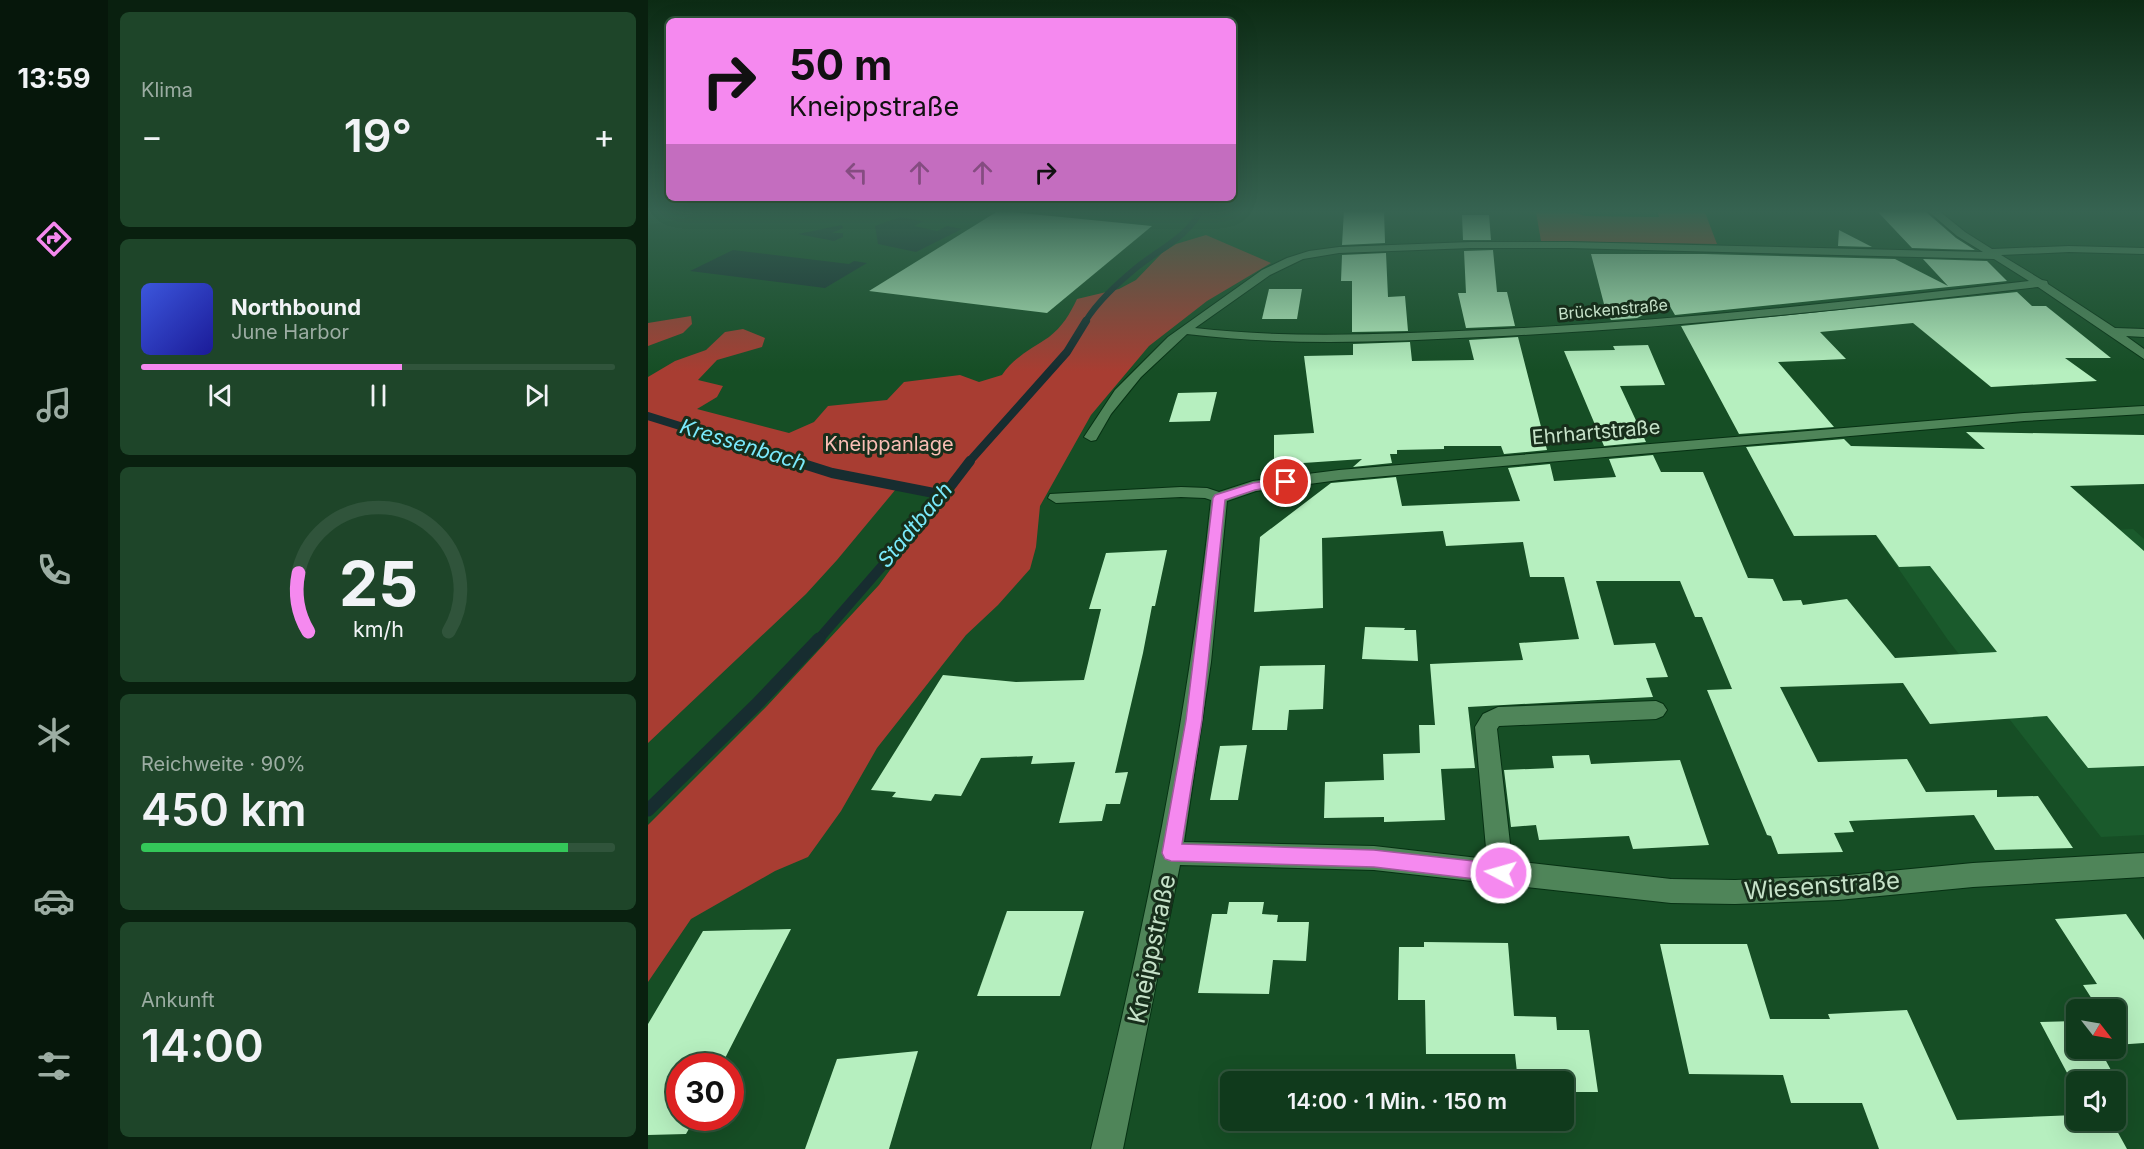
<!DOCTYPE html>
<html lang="de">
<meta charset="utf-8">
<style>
:root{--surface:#103a1c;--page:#1e4529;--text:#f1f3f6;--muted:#9cada3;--line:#30543b;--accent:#f589ef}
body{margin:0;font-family:Inter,sans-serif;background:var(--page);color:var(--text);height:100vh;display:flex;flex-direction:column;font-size:22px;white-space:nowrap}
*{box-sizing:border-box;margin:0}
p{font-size:20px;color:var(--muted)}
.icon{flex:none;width:33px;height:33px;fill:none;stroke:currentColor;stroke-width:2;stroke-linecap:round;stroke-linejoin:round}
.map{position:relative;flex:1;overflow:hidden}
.panel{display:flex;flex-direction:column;gap:12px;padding:12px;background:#09200f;width:540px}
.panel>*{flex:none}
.guide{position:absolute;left:18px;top:18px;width:570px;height:183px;border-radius:9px;box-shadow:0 6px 24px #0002,0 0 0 2px var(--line);background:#f589ef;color:#111;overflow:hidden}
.needle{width:39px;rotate:121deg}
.tools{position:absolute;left:1418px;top:999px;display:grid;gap:12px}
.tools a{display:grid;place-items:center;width:60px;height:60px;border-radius:9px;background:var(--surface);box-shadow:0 6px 24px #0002,0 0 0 2px var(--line);font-size:30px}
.speed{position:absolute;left:18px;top:1053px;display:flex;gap:12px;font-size:30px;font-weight:700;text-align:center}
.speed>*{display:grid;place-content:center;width:78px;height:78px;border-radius:50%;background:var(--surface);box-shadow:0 6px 24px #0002,0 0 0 2px var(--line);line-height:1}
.speed .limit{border:9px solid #d22;background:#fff;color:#111}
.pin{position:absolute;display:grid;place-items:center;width:51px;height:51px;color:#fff;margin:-26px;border:3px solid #fff;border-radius:50%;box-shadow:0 2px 6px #0007}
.me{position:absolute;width:66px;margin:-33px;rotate:276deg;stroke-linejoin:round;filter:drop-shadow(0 0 4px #0008)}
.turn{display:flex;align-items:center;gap:21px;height:126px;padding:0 24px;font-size:27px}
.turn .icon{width:78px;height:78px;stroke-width:2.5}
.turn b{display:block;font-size:42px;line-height:51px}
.lanes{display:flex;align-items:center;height:57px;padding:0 24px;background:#0003;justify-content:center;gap:30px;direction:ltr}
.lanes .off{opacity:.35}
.big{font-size:45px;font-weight:600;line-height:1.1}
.panel .card{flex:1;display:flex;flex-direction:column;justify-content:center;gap:9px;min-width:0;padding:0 21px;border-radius:9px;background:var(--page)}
.panel .dial{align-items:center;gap:0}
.dial svg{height:156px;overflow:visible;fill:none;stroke:var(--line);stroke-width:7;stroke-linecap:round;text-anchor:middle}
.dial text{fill:var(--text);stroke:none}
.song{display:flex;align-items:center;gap:18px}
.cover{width:72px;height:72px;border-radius:9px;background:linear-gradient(135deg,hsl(230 70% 55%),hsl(240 70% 35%))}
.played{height:6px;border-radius:3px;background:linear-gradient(90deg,var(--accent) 55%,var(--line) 55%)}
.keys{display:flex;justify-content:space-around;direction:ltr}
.heat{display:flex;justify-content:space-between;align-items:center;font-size:33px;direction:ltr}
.charge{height:9px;border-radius:4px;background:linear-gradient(90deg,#34c759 90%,var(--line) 0)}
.trip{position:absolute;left:572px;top:1071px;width:354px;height:60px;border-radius:9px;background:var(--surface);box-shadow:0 6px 24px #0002,0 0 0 2px var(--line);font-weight:600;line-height:60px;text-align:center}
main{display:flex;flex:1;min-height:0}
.tabs{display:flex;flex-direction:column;width:108px;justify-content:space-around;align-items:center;background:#06170b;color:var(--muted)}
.tabs .icon{width:42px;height:42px}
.tabs .current{color:var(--accent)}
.tabs b{font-size:27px;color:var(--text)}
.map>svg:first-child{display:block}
.built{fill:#1a5a2c}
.green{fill:#a83d32}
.water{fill:#172d30}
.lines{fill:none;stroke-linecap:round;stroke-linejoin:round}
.stream-far3{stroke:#172d30;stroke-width:6}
.stream-far2{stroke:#172d30;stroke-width:8}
.stream-far1{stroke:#172d30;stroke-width:10}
.stream{stroke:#172d30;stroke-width:13}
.building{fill:#b6efbf}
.street-casing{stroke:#063113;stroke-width:2}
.street{fill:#4f8559;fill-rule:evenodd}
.route{fill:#f589ef;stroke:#9f599b;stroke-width:1.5}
.labels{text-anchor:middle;stroke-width:6;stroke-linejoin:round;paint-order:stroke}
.far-street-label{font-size:16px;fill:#c6e2c9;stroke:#172e1b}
.street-label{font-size:20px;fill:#c6e2c9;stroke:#172e1b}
.park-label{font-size:20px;fill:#fabeb5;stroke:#172e1b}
.water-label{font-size:21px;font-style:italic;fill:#7aeafc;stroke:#172e1b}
.near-street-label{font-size:24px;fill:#c6e2c9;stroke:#172e1b}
</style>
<main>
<nav class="tabs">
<b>13:59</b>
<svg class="icon current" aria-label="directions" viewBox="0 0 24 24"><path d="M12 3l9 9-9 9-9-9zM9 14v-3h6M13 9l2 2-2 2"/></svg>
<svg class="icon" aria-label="music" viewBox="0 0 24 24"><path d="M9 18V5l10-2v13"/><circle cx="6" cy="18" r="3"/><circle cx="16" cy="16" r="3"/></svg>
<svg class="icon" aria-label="phone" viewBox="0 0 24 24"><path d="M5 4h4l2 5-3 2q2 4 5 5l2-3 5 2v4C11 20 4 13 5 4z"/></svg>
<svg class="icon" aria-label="climate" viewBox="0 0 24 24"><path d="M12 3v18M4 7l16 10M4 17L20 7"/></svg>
<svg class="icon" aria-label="car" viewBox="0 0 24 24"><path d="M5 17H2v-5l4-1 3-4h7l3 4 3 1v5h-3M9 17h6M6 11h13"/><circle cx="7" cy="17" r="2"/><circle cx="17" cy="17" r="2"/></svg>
<svg class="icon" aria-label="filters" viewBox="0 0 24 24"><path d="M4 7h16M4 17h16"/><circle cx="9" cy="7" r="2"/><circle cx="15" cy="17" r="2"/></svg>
</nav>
<section class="panel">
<div class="card"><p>Klima</p>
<div class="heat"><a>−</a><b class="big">19°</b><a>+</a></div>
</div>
<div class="card">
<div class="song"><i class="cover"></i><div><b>Northbound</b><p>June Harbor</p></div></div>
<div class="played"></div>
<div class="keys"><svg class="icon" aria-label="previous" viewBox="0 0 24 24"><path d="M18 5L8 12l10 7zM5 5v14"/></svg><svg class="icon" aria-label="pause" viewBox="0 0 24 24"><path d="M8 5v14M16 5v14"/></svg><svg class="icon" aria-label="next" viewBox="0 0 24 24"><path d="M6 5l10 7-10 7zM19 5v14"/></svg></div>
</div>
<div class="card dial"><svg viewBox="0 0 100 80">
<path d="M14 69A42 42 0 1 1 86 69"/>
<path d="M14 69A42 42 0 0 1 9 39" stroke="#f589ef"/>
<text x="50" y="56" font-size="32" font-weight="700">25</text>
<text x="50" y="72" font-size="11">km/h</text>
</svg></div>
<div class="card"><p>Reichweite · 90%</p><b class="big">450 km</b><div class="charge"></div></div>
<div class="card"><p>Ankunft</p><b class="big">14:00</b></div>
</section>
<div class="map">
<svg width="1496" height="1149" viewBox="0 0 1496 1149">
<rect width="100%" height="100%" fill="#164e25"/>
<g class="built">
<polygon points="0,210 41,211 81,210 0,225"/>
<polygon points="923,210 1007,210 1009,216 938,216"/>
<polygon points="1485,529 1496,539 1496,835 1453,837 1300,640 1232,542"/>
</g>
<g class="green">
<polygon points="1009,210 1056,210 1069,244 893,241 888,212 927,213 937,216 1011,217"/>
<path d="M558,235L623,263L559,301L501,346L443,415L392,506L388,547L382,569L350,605L318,635L229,748L193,811L160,857L127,871L43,919L0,982V825L119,706L231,585L269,533L286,490L253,483L189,560L158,594L0,743V377L27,361L58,350L77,332L95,329L117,338L114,347L69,360L50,380L75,386L69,397L49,409L141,433L166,422L180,406L239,400L256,382L312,375L331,382L354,375C366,357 383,349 401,337C414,327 422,314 429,299L471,289L488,280L514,253L528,244Z"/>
<polygon points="43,316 44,324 35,333 0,346 0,323"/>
</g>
<g class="water">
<polygon points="252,217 275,221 266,226 289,231 299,226 314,229 268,252 230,244 227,226"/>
<polygon points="194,225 195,228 184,233 195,233 195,237 186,241 150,234"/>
<polygon points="85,250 201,264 206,261 219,263 177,288 42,271"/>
</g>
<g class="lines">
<path class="stream-far3" d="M437,322C450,301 469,284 488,268C510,250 541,236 553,210"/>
<g class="stream-far2">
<polyline points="0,416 151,463"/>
<polyline points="320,463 419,352 438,321"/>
</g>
<g class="stream-far1">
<polyline points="146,461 184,473 296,495"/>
<polyline points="170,640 296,495 322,461"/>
</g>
<polyline class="stream" points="0,810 108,705 171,639"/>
</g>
<g class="building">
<polygon points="696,210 736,210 737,243 694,245"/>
<polygon points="350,211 354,211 504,226 399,313 221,291"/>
<polygon points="1229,211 1278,212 1308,238 1327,250 1264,248"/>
<polygon points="814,215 841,215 843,240 815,240"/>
<polygon points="1191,230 1224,247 1190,246"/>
<polygon points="845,250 849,292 859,292 867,326 818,328 810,293 818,293 816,251"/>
<polygon points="738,253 740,297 757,296 760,331 704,332 704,281 693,281 694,255"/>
<polygon points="943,254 1056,254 1247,259 1300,286 1275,259 1339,261 1359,281 1027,315 1020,303 989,318 963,320 956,304"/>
<polygon points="621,289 654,289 649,319 614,319"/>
<polygon points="1369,292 1384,306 1398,306 1463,358 1417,358 1449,381 1343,387 1265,323 1172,332 1198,359 1130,362 1186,427 1091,434 1033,326"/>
<polygon points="870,337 899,450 856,454 853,446 796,446 796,449 749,450 749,454 742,454 744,463 705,467 714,459 626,465 626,435 666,433 656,356 705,355 705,344 762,342 764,361 826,360 821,340"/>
<polygon points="1000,345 1017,385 972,386 998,442 956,446 916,351 967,350 965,346"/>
<polygon points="569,392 562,421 521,422 530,393"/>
<polygon points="1318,432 1496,435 1496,484 1422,486 1496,551 1496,766 1440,768 1399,716 1282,724 1255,683 1132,687 1170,762 1259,759 1278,792 1349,790 1349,797 1390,796 1425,848 1347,850 1326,815 1201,821 1206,832 1186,833 1195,852 1130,854 1123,836 1119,835 1059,690 1084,689 1054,617 1047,617 1032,581 948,581 966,645 1007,643 1020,677 998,678 1005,697 820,707 827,768 793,769 797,820 736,822 736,817 676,818 677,782 736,780 735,754 772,753 771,725 787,725 782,664 875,660 871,643 931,639 916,577 882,577 875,542 798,546 795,531 674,538 675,608 606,612 612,537 683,483 748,477 754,506 872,501 860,468 902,464 906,481 968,477 961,459 1005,455 1013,472 1055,472 1100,578 1125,579 1135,601 1153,600 1155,605 1199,599 1247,658 1349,652 1282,566 1251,567 1228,535 1146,536 1098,447 1196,439 1203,446 1337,449"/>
<polygon points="519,550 507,606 504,606 495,653 467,773 480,772 472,804 458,804 454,821 411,823 427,762 383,764 385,756 333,758 313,796 287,794 283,801 244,797 248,792 223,790 295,675 368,682 436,680 453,609 441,609 458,553"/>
<polygon points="717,627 757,628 756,630 768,630 770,661 714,659"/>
<polygon points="677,665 675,709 641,710 639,730 604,730 612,666"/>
<polygon points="599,745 590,800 562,800 572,746"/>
<polygon points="941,755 943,764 1032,760 1061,845 985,849 981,836 891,840 888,825 863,827 856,770 906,768 904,756"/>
<polygon points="581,902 616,902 614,914 630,915 629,922 661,922 658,961 625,960 621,994 550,993 564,914 579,914"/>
<polygon points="359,911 436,911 412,996 329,996"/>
<polygon points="1478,914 1496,940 1496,1043 1467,1045 1467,1010 1451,1010 1435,985 1449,984 1407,919"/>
<polygon points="143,929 73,1066 32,1066 32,1118 47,1118 38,1134 0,1135 0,1024 55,931"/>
<polygon points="776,942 860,943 866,1016 908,1017 909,1030 941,1030 950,1092 915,1092 915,1082 870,1082 867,1054 778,1054 777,1000 750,1000 751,947 776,947"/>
<polygon points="1012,944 1099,944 1122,1019 1182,1019 1180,1014 1259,1010 1309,1120 1428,1115 1428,1120 1463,1120 1479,1149 1231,1149 1214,1103 1143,1103 1135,1075 1041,1074"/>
<polygon points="1428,1021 1428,1048 1451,1048 1470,1083 1428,1082 1425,1084 1392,1022"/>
<polygon points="270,1051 241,1149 157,1149 189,1059"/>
</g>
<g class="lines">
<g class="street-casing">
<g id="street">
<path d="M1279,210H1290L1317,232L1344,249L1421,246L1496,248V254L1421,252L1353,255L1394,280L1399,281L1400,284L1467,328L1496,329V337L1478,336L1496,349V359L1390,287C1205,308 1020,329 833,337C735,342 637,346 539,334L493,377L463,414L448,440L443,441L436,437L467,390L520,337L614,270L639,258L661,251L691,247L823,242H921L1335,252L1309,236ZM823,248H921L1346,259L1381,281C1198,302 1016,322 833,330C738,334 642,339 547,328L622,275L655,259L691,253Z"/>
<path d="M1496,406V414L1376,421L691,480L608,491L579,501L563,662L536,842L726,846L839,859L827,727L835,714L850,707L1008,701L1015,704L1019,710L1015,716L1008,719L851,726L849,729L864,861L1023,879L1087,880L1190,876L1325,863L1496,853V877L1325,887L1190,900L1087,904L1023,903L726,870L532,865L475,1149H443C495,935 540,720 563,500L557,498L533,497L408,503L400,498L402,494L533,487L559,488L571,492L605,481L691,470L1376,413Z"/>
</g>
</g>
<use href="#street" class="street"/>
</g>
<linearGradient id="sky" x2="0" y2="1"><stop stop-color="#0c2b14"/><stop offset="0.57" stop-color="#366351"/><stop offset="1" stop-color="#366351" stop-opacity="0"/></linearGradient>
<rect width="1496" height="371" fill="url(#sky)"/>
<polygon class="route" points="638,478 643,479 643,484 607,490 577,500 554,720 534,844 726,850 853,864 860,867 862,873 860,880 853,882 726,867 523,861 517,859 514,853 538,720 565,498 567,495 605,483"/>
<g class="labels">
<g class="far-street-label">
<text transform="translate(965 309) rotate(-5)" y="6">Brückenstraße</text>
</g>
<g class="street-label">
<text transform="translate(948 432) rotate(-5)" y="7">Ehrhartstraße</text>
</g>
<g class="park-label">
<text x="241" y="451">Kneippanlage</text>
</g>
<g class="water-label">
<text transform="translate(95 445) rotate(17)" y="7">Kressenbach</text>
<text transform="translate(267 525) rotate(-50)" y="7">Stadtbach</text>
</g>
<g class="near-street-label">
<text transform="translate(1174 886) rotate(-4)" y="8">Wiesenstraße</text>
<text transform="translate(504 949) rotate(-78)" y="8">Kneippstraße</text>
</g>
</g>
</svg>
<div class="tools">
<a><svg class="needle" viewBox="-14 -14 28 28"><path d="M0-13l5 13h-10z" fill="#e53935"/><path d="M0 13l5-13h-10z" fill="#9cada3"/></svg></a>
<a><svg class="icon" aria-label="sound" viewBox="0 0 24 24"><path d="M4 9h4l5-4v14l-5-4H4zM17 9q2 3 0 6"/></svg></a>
</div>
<div class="speed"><div class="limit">30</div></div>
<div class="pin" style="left:638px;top:482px;background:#d93025"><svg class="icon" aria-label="arrive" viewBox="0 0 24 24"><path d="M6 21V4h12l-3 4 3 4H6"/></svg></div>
<svg class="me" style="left:853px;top:873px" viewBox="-20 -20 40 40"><circle r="17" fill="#f589ef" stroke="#fff" stroke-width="3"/><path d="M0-11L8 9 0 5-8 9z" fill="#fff"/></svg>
<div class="trip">14:00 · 1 Min. · 150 m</div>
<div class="guide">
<div class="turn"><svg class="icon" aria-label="right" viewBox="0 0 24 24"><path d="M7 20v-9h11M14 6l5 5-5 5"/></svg><div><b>50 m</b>Kneippstraße</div></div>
<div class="lanes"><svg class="icon off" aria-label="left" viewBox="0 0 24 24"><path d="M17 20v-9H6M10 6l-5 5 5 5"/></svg><svg class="icon off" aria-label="ahead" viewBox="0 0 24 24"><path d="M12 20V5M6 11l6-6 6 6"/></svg><svg class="icon off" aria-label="ahead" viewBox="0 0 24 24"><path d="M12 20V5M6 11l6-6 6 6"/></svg><svg class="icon" aria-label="right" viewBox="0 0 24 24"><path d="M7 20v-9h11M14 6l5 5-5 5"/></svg></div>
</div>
</div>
</main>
